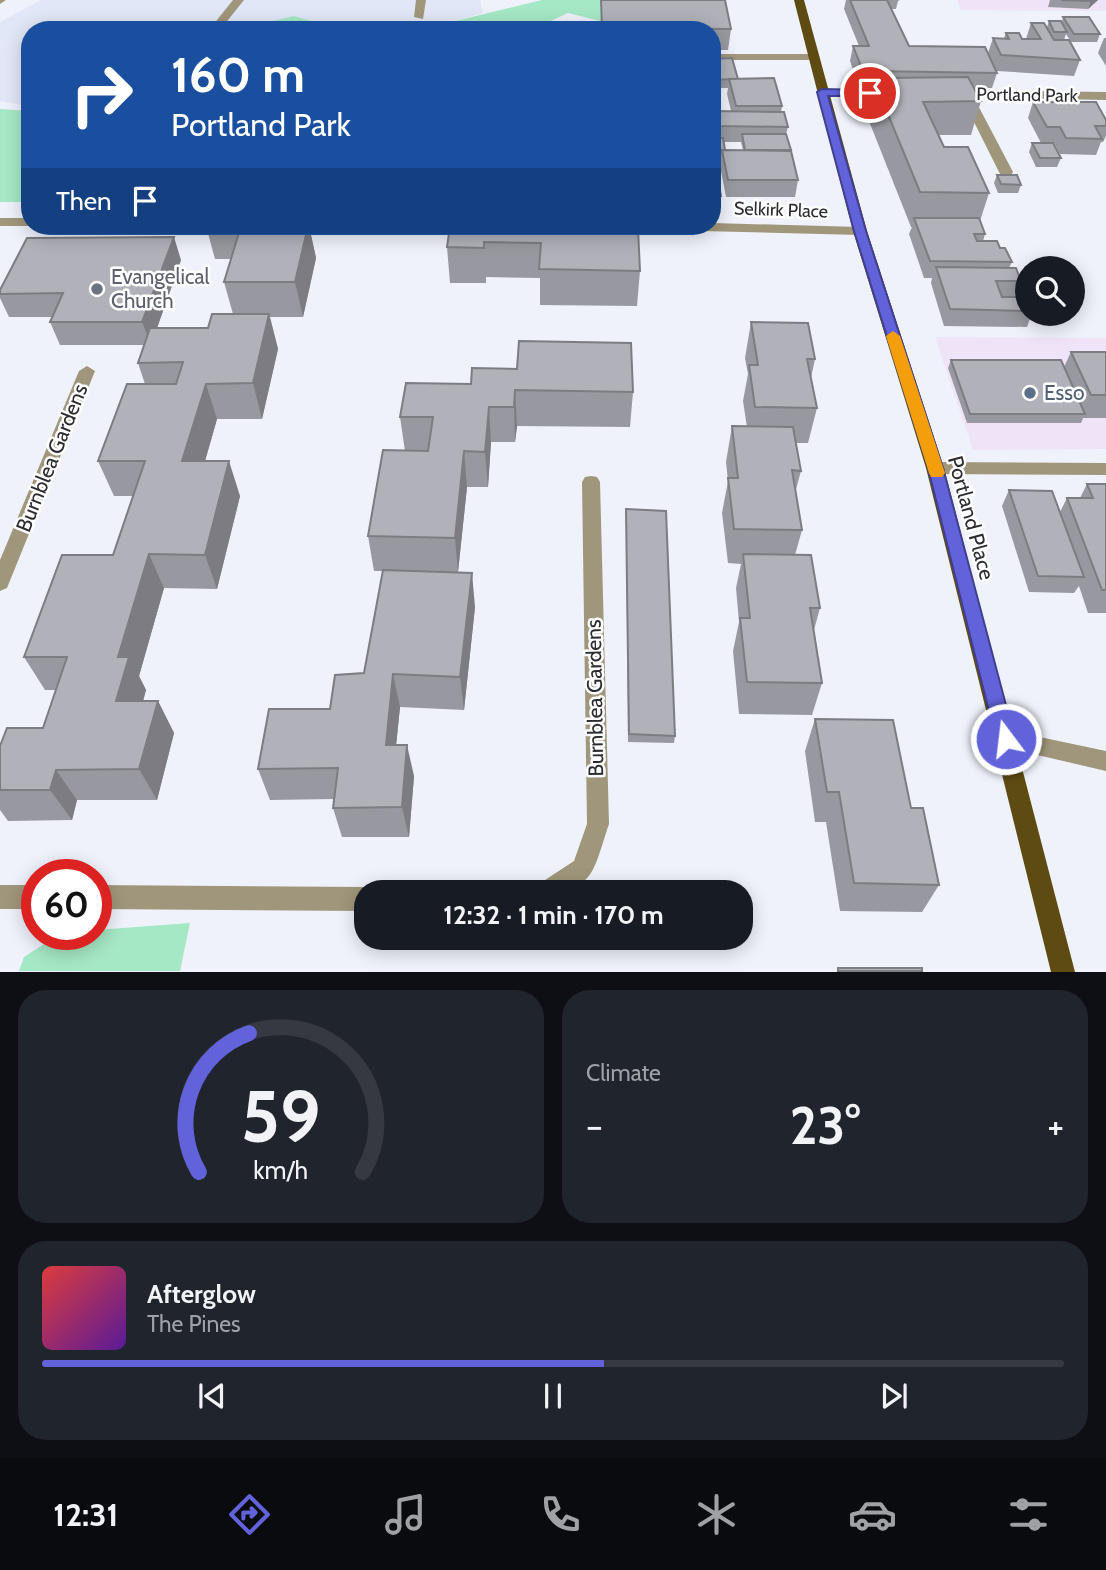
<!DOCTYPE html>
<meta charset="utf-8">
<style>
:root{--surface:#171b24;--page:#20242c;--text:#f1f3f6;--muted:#9ea1a6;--line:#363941;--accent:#6263db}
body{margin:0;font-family:Cabin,sans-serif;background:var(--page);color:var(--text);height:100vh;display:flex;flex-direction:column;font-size:26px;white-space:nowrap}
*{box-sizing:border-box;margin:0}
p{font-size:23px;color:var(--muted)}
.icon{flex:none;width:38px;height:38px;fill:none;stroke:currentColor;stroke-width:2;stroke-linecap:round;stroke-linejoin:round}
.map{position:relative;height:972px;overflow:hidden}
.side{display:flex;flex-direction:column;gap:18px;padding:18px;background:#0d0f14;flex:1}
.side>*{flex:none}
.top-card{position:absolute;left:21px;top:21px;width:700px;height:214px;border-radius:28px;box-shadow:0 4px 18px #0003;background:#1a4fa0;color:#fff;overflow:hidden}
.fabs{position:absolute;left:1015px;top:256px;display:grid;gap:14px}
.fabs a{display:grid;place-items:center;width:70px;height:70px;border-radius:50%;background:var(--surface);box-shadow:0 4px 18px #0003;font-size:35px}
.speed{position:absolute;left:21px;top:859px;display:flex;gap:14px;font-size:35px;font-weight:700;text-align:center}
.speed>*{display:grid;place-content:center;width:91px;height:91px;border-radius:50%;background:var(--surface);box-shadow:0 4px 18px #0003;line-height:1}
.speed .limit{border:10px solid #d22;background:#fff;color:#111}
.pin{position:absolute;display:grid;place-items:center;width:60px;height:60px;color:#fff;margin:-30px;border:4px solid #fff;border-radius:50%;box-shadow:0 2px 7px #0007}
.me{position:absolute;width:77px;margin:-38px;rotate:345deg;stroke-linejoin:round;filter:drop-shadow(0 0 5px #0008)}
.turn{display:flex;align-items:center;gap:24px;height:147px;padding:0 35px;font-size:32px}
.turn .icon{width:91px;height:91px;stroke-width:2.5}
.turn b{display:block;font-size:49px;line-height:60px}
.then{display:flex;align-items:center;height:66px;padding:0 35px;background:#0003;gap:14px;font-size:26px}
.big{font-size:52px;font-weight:700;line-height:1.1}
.side .widget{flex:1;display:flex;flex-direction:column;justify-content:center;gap:10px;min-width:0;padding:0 24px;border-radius:28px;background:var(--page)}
.side .dial{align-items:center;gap:0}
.dial svg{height:182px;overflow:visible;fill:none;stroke:var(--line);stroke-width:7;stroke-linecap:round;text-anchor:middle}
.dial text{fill:var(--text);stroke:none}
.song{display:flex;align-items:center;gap:21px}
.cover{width:84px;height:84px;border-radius:10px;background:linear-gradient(135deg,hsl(0 70% 55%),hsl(270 70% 35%))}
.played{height:7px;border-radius:4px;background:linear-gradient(90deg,var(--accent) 55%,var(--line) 55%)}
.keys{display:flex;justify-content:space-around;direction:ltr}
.heat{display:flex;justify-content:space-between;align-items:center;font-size:38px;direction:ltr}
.side .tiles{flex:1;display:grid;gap:18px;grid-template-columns:1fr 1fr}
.widget:last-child{grid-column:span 2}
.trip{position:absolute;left:354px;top:880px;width:399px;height:70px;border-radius:28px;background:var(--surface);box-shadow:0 4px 18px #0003;font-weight:700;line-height:70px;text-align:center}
.menu{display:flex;height:112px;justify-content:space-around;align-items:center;background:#090b0e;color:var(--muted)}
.menu .icon{width:49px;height:49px}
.menu .on{color:var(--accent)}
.menu b{font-size:32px;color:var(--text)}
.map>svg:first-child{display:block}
.commercial{fill:#efe3f8}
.built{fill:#e2e7f7}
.green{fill:#a5e8c5}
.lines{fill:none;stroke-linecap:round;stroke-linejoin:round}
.service{fill:#a0967b;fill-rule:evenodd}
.minor{fill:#a0967b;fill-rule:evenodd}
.primary{fill:#5d4b11;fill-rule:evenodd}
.wall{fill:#9898a0;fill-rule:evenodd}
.shaded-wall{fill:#7c7c82}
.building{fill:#b1b1ba;stroke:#7c7c82;stroke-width:2}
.route{fill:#6263db;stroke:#40408e;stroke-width:2}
.slow{fill:#f59e0b}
.worship-dot{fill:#6b7280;stroke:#fff;stroke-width:2.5}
.service-dot{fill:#5c6f8a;stroke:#fff;stroke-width:2.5}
.labels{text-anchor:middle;stroke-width:5;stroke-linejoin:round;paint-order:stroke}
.far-street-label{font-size:18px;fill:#2b2c2f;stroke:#fff}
.worship-label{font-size:21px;fill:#5b616d;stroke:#fff;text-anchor:start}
.service-label{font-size:21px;fill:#4e5e75;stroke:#fff;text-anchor:start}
.street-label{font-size:21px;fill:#2b2c2f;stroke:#fff}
</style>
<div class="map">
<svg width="1106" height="972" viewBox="0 0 1106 972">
<rect width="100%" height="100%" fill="#eff2fb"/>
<g class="commercial">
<polygon points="957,0 1106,0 1106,11 961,10"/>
<polygon points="935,337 1106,338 1106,449 973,450"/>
</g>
<polygon class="built" points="41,0 480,0 483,13 431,27 332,27 294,16 233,30 30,30 30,106 0,101 0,22"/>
<g class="green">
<polygon points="542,0 641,0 643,22 600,21 568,13 531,30 233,30 294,16 332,27 431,27"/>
<polygon points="0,109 30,111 30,202 0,202"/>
<polygon points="190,923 180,971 19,971 24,957 58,935 96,934 96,930"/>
</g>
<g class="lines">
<g class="service">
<polygon points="233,0 244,0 220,30 209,30"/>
<polygon points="416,0 426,0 423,19 414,17"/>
<polygon points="712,54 814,54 820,57 814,60 712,60"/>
<polygon points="962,91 972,94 1013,172 1011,175 1001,175 999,172 960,94"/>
<polygon points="1006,730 1106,751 1106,771 999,746 995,739 999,732"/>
</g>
<g class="minor">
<polygon points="0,0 6,0 0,4"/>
<polygon points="818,89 896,89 902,93 896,97 822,96 818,95"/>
<polygon points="956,90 1106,92 1106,100 952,97 952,91"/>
<polygon points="0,218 30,218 32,226 0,226"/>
<polygon points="712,223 860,227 867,231 860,235 701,231 694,227 712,226"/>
<polygon points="87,366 95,371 9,583 7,588 0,591 0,560 79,371"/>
<polygon points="935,462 1106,463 1106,475 935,474 929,472 926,468 929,464"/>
<path d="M591,476L597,477L600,482L609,824C592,874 595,892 536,892L539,884L574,861L587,824L582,482L585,477Z"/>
<rect x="0" y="885" width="37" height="24"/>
<polygon points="96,885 366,887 375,892 366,892 366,911 96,909"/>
</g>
<polygon class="primary" points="794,0 804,0 867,231 944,468 1075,972 1051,972 926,468 853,231"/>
</g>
<g class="wall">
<polygon points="601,0 731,29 728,50 712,50 712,30 601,30"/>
<polygon points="846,0 900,0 898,1 896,9 891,9 909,46 988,53 993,38 1004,38 1006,33 1022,39 1026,39 1031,23 1047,27 1049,21 1062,22 1063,17 1100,34 1097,42 1071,42 1066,34 1064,40 1080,60 1074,76 997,71 997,73 992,88 974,88 981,101 971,135 938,135 944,147 989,193 980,221 985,234 983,241 1000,248 1012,262 1009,268 1021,281 1015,297 1027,297 1027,313 1032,313 1027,327 944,326 931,283 932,278 924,278 909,234 912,227 911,227 867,116 874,87 867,87 857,81 850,61 853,46 859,46 844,9"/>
<polygon points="1050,0 1098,0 1088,9 1048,7"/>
<polygon points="1104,38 1106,38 1106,66 1098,53"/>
<path d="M712,59L738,79L782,106L781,112L788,127L786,134L798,180L795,197H726L720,166L721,161H712V138H718L717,135H712V111H731L727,94L728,88H712ZM723,142H741L743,150H725Z"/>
<polygon points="1033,102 1106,120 1106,136 1103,142 1101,142 1096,155 1060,154 1054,143 1041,143 1028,118"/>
<polygon points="1032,143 1061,158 1057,167 1036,167 1029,152"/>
<polygon points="712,168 721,196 720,205 712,205"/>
<polygon points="997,175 1021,185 1018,193 998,193 994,183"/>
<polygon points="206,226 309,226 316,258 303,317 270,317 278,349 262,419 217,419 205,461 240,496 217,589 164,588 139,676 146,690 143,701 158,701 174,733 157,800 77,800 72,820 8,821 0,810 0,746 43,728 56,690 45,690 24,657 113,555 133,496 114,496 98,461 145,384 138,363 144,345 60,345 50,322 52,317 9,317 0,298 0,290 181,260 157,328 208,328 233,314 224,282 231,259 215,259"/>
<polygon points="450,226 543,226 543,228 640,271 637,306 540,305 540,278 486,277 486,283 450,283 447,247"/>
<polygon points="751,322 815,359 811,378 817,408 808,443 796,443 801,471 795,493 802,530 795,555 820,608 814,630 822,683 812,715 739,714 733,651 739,622 736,588 741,564 728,563 722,513 728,481 726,462 732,426 747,427 743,401 748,374 745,358"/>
<polygon points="1071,352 1106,352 1106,418 1083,418 1081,423 967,423 948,368 951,360 1064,367"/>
<polygon points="406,383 633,392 630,427 517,426 515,442 491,442 488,487 467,487 458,572 475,607 464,710 400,707 396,745 414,776 409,837 342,837 333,808 334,799 270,800 258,769 330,709 364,673 383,571 374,571 368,536 405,451 400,417"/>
<polygon points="1087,484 1106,484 1106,613 1088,613 1079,586 1074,593 1029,592 1002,506 1009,490 1060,512 1067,498 1080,498"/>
<polygon points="626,509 675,736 674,743 628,742"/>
<polygon points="815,719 939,885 922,912 840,911 826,822 815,822 805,751"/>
</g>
<g class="shaded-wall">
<polygon points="1092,0 1098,0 1088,9 1091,1"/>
<polygon points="308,226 309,226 316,258 303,317 295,282"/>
<polygon points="174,237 181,260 151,345 142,322"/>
<polygon points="269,314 278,349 262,419 253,383"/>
<polygon points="206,384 217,419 195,496 182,461"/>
<polygon points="515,390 517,426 515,442 514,407"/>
<polygon points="489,407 491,442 488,487 485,452"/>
<polygon points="464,451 467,487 458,572 455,538"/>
<polygon points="229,461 240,496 217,589 205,555"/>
<polygon points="149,554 164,588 139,676 146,690 134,733 116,701 118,657"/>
<polygon points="472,573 475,607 464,710 460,677"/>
<polygon points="393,674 400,707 393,776 386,745"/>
<polygon points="158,701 174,733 157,800 139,769"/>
<polygon points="407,745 414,776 409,837 402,807"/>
<polygon points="56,770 77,800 72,820 50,790"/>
</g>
<g class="building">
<polygon points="601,0 725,0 731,29 602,28"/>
<polygon points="850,0 887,0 909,46 985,47 997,73 871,71 861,66 853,46 869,46"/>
<polygon points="1061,0 1092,0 1091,1"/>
<polygon points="1063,17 1089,17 1100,34 1074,34"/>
<polygon points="1049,21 1061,21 1067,32 1054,32"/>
<polygon points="1031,23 1044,23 1054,40 1069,40 1080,60 1001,55 993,38 1009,39 1006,33 1019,33 1022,39 1041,39"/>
<polygon points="732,58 738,79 712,80 712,59"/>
<polygon points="968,77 981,101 923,102 944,147 968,147 989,193 920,192 875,83 884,78"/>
<polygon points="774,78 782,106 736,106 729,79"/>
<polygon points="1033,102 1096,102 1106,120 1106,126 1095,126 1102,139 1066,138 1060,127 1047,127"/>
<polygon points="712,111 784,112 788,127 720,126 719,119 712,119"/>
<polygon points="742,134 786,134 791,150 745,150"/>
<polygon points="712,138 723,138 725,150 722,150 722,152 712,152"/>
<polygon points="1032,143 1053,143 1061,158 1040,158"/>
<polygon points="722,150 791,151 798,180 728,180"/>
<polygon points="712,168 716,168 721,196 712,196"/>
<polygon points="997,175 1017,175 1021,185 1001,184"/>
<polygon points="914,218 979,218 985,234 974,234 977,241 997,241 1000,248 1005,248 1012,262 930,261"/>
<polygon points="241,226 308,226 295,282 224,282"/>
<polygon points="450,226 542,226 542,228 638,229 640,271 539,269 541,243 484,242 484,248 447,247"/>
<polygon points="174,237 142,322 50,322 63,293 0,294 0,290 27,238"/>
<polygon points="936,267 1016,268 1021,281 996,281 1002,297 1027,297 1027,311 950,309"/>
<polygon points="212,314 269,314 253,383 206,384 182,461 229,461 205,555 149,554 118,657 129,657 116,701 158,701 139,769 56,770 50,790 0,790 0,746 7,728 43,728 67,657 24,657 62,555 113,555 145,461 98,461 127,384 176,384 183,362 138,363 150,328 208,328"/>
<polygon points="751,322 808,323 815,359 807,359 817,408 755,407 749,365 758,365"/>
<polygon points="519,341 631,343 633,392 515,390 514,407 489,407 485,452 464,451 455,538 368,536 383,450 428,451 433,417 400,417 406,383 471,384 472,368 517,369"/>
<polygon points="1071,352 1106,352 1106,395 1091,395"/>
<polygon points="951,360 1061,360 1085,414 970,414"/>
<polygon points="732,426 793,427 801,471 792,470 802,530 734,529 728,478 738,478"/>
<polygon points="1087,484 1106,484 1106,590 1102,590 1067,498 1093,498"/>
<polygon points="1009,490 1052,491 1084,577 1038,576"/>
<polygon points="626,509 666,511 675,736 629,734"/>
<polygon points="743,554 811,555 820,608 810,608 822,683 747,682 740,618 750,618"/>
<polygon points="383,570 472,573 460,677 393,674 386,745 407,745 402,807 333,808 338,768 258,769 269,709 330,709 335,675 364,673"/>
<polygon points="815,719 893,720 911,808 923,808 939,885 854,883 839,792 827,792"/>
<rect x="838" y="968" width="84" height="3"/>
</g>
<polygon class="route" points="822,89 870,90 875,93 870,96 828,96 866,231 943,468 1015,739 1013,745 1006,748 999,745 996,739 928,468 854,231 817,92"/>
<polygon class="slow" points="893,331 900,336 945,473 942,477 931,477 929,473 886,336"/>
<circle class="worship-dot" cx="97" cy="289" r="7"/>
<circle class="service-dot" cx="1030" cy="393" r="7"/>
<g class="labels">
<g class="far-street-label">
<text transform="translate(1027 95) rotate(1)" y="6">Portland Park</text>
<text transform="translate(781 210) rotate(2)" y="6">Selkirk Place</text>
</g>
<g class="worship-label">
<text x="111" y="284">Evangelical<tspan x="111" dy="24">Church</tspan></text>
</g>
<g class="service-label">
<text x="1044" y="400">Esso</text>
</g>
<g class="street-label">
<text transform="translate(52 458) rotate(-68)" y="7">Burnblea Gardens</text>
<text transform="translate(971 518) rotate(75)" y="7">Portland Place</text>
<text transform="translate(595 698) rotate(-91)" y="7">Burnblea Gardens</text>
</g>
</g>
</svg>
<div class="fabs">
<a><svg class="icon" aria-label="search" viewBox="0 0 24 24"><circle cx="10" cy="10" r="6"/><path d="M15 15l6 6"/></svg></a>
</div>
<div class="speed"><div class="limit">60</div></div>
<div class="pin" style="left:870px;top:93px;background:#d93025"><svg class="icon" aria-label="arrive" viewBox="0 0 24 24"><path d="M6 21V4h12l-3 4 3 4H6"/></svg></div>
<svg class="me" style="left:1006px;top:739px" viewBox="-20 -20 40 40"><circle r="17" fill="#6263db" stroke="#fff" stroke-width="3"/><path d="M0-11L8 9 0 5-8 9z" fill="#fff"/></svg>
<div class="trip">12:32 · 1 min · 170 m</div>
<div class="top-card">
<div class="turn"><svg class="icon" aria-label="right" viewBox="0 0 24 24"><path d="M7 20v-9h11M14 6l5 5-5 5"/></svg><div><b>160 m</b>Portland Park</div></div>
<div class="then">Then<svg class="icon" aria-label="arrive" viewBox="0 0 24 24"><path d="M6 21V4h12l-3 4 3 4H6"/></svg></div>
</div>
</div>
<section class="side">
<div class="tiles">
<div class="widget dial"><svg viewBox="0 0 100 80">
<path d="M14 69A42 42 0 1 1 86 69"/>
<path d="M14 69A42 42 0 0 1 36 8" stroke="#6263db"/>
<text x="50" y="56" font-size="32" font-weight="700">59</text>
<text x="50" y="72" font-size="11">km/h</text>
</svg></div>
<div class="widget"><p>Climate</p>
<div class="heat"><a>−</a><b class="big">23°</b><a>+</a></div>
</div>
<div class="widget">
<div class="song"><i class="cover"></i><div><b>Afterglow</b><p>The Pines</p></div></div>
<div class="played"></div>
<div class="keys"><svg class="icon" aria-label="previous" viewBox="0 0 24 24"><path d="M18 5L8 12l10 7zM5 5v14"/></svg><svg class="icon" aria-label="pause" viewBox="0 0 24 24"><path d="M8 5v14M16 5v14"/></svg><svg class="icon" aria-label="next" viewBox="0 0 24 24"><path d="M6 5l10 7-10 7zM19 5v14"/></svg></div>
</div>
</div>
</section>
<nav class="menu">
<b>12:31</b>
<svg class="icon on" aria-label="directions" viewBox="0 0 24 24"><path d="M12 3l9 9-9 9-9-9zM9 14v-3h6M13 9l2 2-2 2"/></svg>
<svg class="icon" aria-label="music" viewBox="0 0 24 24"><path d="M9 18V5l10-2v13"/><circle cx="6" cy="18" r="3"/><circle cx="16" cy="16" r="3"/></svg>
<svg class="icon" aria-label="phone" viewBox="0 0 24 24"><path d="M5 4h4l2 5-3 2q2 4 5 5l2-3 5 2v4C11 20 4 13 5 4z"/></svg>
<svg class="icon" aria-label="climate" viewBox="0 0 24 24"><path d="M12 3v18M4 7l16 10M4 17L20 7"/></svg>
<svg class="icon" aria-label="car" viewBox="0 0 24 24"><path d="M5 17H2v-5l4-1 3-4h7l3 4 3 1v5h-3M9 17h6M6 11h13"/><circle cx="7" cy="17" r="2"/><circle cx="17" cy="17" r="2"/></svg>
<svg class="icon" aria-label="filters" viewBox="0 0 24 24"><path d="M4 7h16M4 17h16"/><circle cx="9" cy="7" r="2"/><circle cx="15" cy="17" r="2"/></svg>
</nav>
